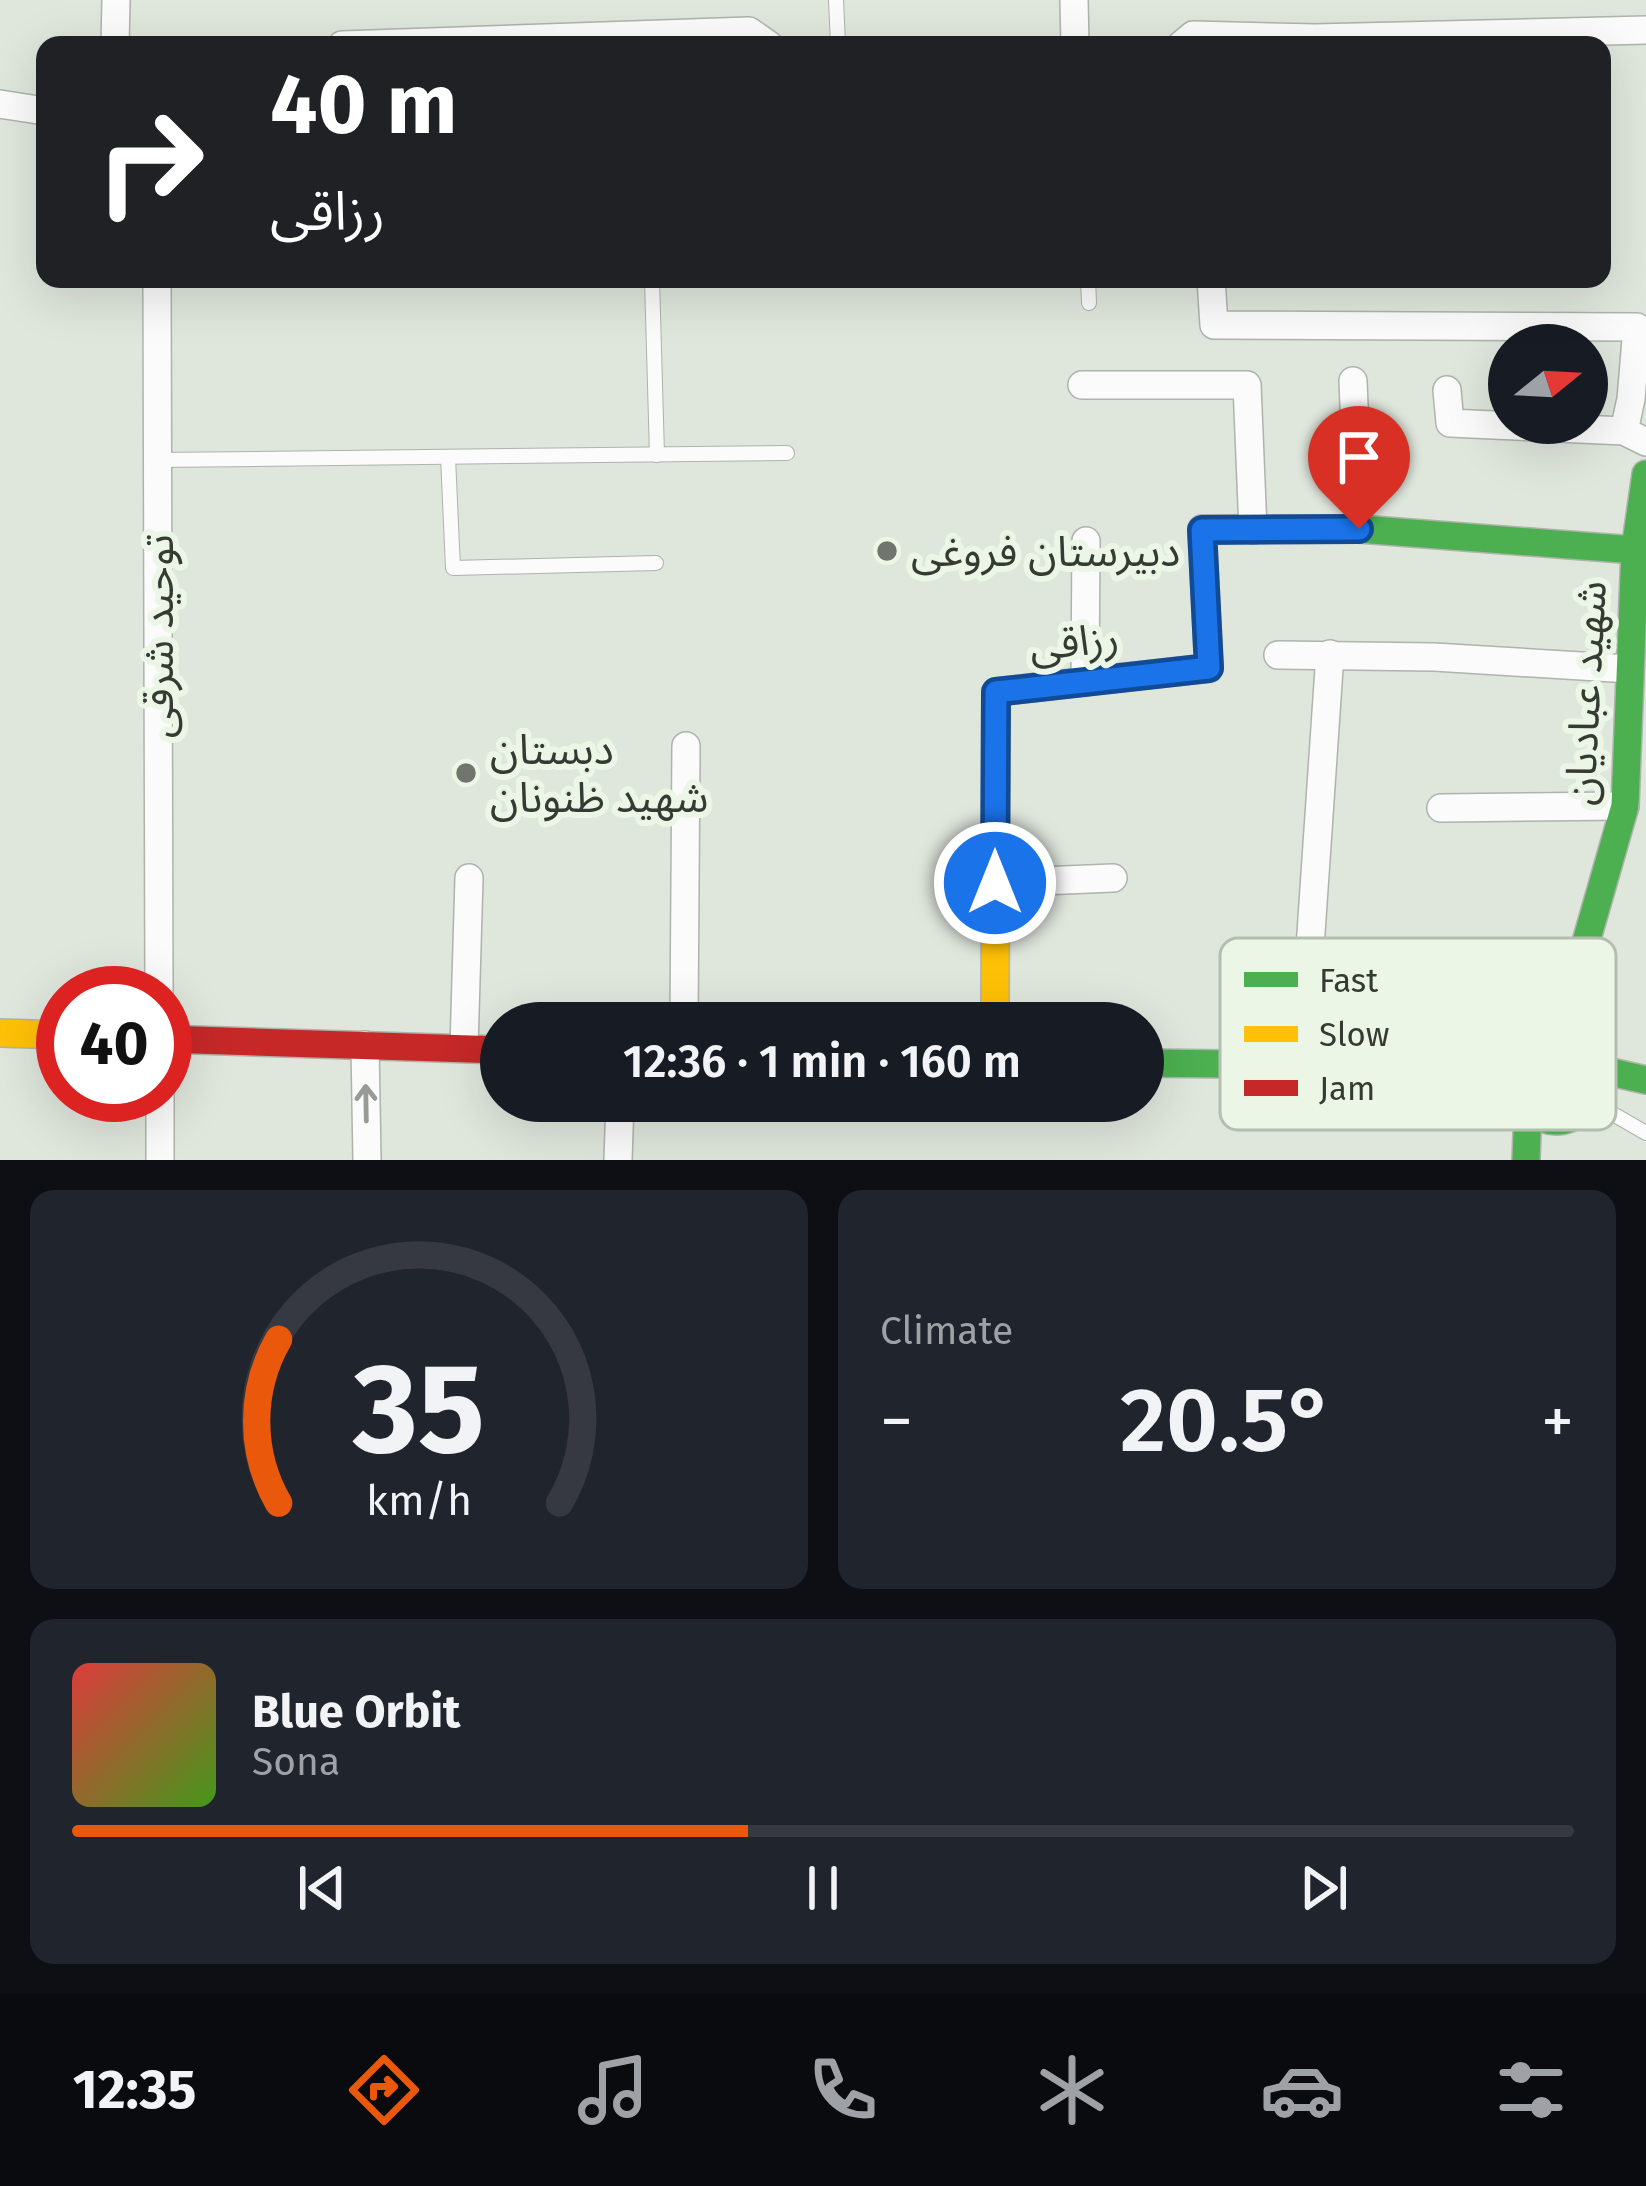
<!DOCTYPE html>
<meta charset="utf-8">
<style>
:root{--surface:#171b24;--page:#20242c;--text:#f1f3f6;--muted:#9ea1a6;--line:#363941;--accent:#ea580c}
body{margin:0;font-family:"Fira Sans","Noto Sans Arabic",sans-serif;background:var(--page);color:var(--text);height:100vh;display:flex;flex-direction:column;font-size:45px;white-space:nowrap}
*{box-sizing:border-box;margin:0}
p{font-size:39px;color:var(--muted)}
.icon{flex:none;width:66px;height:66px;fill:none;stroke:currentColor;stroke-width:2;stroke-linecap:round;stroke-linejoin:round}
.map{position:relative;height:1160px;overflow:hidden}
.drawer{display:flex;flex-direction:column;gap:30px;padding:30px;background:#0d0f14;flex:1}
.drawer>*{flex:none}
.hud{position:absolute;left:36px;top:36px;width:1575px;height:252px;border-radius:24px;box-shadow:0 12px 48px #0002;background:#202124;color:#fff;overflow:hidden}
.needle{width:78px;rotate:72deg}
.fabs{position:absolute;left:1488px;top:324px;display:grid;gap:24px}
.fabs a{display:grid;place-items:center;width:120px;height:120px;border-radius:50%;background:var(--surface);box-shadow:0 12px 48px #0002;font-size:60px}
.speed{position:absolute;left:36px;top:966px;display:flex;gap:24px;font-size:60px;font-weight:700;text-align:center}
.speed>*{display:grid;place-content:center;width:156px;height:156px;border-radius:50%;background:var(--surface);box-shadow:0 12px 48px #0002;line-height:1}
.speed .limit{border:18px solid #d22;background:#fff;color:#111}
.pin{position:absolute;display:grid;place-items:center;width:102px;height:102px;color:#fff;margin:-123px -51px;border-radius:50% 50% 50% 0;rotate:-45deg;box-shadow:0 0 12px #0007}
.pin .icon{rotate:45deg}
.me{position:absolute;width:132px;margin:-66px;rotate:0deg;stroke-linejoin:round;filter:drop-shadow(0 0 9px #0008)}
.turn{display:flex;align-items:center;gap:42px;height:252px;padding:0 36px;font-size:54px}
.turn .icon{width:156px;height:156px;stroke-width:2.5}
.turn b{display:block;font-size:84px;line-height:102px}
.big{font-size:90px;font-weight:600;line-height:1.1}
.drawer .card{flex:1;display:flex;flex-direction:column;justify-content:center;gap:18px;min-width:0;padding:0 42px;border-radius:24px;background:var(--page)}
.drawer .dial{align-items:center;gap:0}
.dial svg{height:312px;overflow:visible;fill:none;stroke:var(--line);stroke-width:7;stroke-linecap:round;text-anchor:middle}
.dial text{fill:var(--text);stroke:none}
.song{display:flex;align-items:center;gap:36px}
.cover{width:144px;height:144px;border-radius:18px;background:linear-gradient(135deg,hsl(0 70% 55%),hsl(100 70% 35%))}
.played{height:12px;border-radius:6px;background:linear-gradient(90deg,var(--accent) 45%,var(--line) 45%)}
.keys{display:flex;justify-content:space-around;direction:ltr}
.heat{display:flex;justify-content:space-between;align-items:center;font-size:66px;direction:ltr}
.drawer .tiles{flex:1;display:grid;gap:30px;grid-template-columns:1fr 1fr}
.card:last-child{grid-column:span 2}
.trip{position:absolute;left:480px;top:1002px;width:684px;height:120px;border-radius:60px;background:var(--surface);box-shadow:0 12px 48px #0002;font-weight:600;line-height:120px;text-align:center}
.menu{display:flex;height:192px;justify-content:space-around;align-items:center;background:#090b0e;color:var(--muted)}
.menu .icon{width:84px;height:84px}
.menu .on{color:var(--accent)}
.menu b{font-size:54px;color:var(--text)}
.map>svg:first-child{display:block}
.lines{fill:none;stroke-linecap:round;stroke-linejoin:round}
.lane-casing{stroke:#aeb3ac;stroke-width:16}
.street-casing{stroke:#aeb3ac;stroke-width:30}
.fast-casing{stroke:#aeb3ac;stroke-width:30}
.slow-casing{stroke:#aeb3ac;stroke-width:30}
.jam-casing{stroke:#aeb3ac;stroke-width:30}
.lane{stroke:#fafbfa;stroke-width:14}
.street{stroke:#fafbfa;stroke-width:27}
.fast{stroke:#4caf50;stroke-width:27}
.slow{stroke:#ffc107;stroke-width:27}
.jam{stroke:#c62828;stroke-width:27}
.oneway{stroke:#989a96}
.route-casing{stroke:#114b97;stroke-width:30}
.route{stroke:#1a73e8;stroke-width:21}
.poi-dot{fill:#70766e;stroke:#ebf6e6;stroke-width:4.5}
.labels{text-anchor:middle;stroke-width:12;stroke-linejoin:round;paint-order:stroke}
.poi-label{font-size:42px;fill:#353a33;stroke:#ebf6e6;text-anchor:start}
.street-label{font-size:42px;fill:#353a33;stroke:#ebf6e6}
.key{fill:#ebf6e6;stroke:#b4beb0;stroke-width:3}
.key-label{font-size:33px;fill:#353a33}
</style>
<div class="map">
<svg width="1646" height="1160" viewBox="0 0 1646 1160">
<rect width="100%" height="100%" fill="#dfe6dc"/>
<g class="lines">
<g class="lane-casing">
<g id="lane">
<polyline points="836,0 838,45"/>
<polyline points="652,279 657,455"/>
<polyline points="1088,279 1089,303"/>
<polyline points="448,457 453,568 656,563"/>
<polyline points="157,460 787,453"/>
<polyline points="1601,1107 1646,1133"/>
</g>
</g>
<g class="street-casing">
<g id="street">
<polyline points="1074,0 1075,45"/>
<polyline points="115,45 116,0"/>
<polyline points="342,45 749,31 769,45"/>
<polyline points="1181,45 1193,35 1315,38 1646,30"/>
<polyline points="0,104 45,111"/>
<polyline points="157,279 159,993"/>
<polyline points="1211,279 1214,325 1637,327 1631,399 1624,431"/>
<polyline points="1353,381 1359,529"/>
<polyline points="1082,385 1247,385 1253,530"/>
<polyline points="1447,390 1450,423 1624,431 1646,442"/>
<polyline points="1278,655 1434,657 1630,669"/>
<polyline points="1085,682 1086,541"/>
<polyline points="1441,808 1625,806"/>
<polyline points="995,883 1113,878"/>
<polyline points="684,1023 686,746"/>
<polyline points="365,1045 367,1160"/>
<polyline points="464,1048 469,878"/>
<polyline points="1302,1065 1330,654"/>
<polyline points="160,1095 160,1160"/>
<polyline points="618,1160 620,1101"/>
</g>
</g>
<g class="fast-casing">
<g id="fast">
<polyline points="1099,680 1209,668 1202,529 1359,529 1635,550"/>
<circle cx="1556" cy="1088" r="33"/>
<polyline points="1560,1055 1582,956 1625,806 1635,550 1646,474"/>
<polyline points="1143,1063 1302,1065 1528,1108 1526,1160"/>
<polyline points="1580,1065 1646,1080"/>
</g>
</g>
<g class="slow-casing">
<g id="slow">
<polyline points="995,1023 996,692 1099,680"/>
<polyline points="0,1033 63,1035"/>
</g>
</g>
<g class="jam-casing">
<polyline id="jam" points="165,1039 501,1050"/>
</g>
<use href="#lane" class="lane"/>
<use href="#street" class="street"/>
<use href="#fast" class="fast"/>
<use href="#slow" class="slow"/>
<use href="#jam" class="jam"/>
</g>
<defs><path id="oneway-shaft" d="M-6 0H5M1.5-3L5.5 0L1.5 3" fill="none" stroke-width="1.6" stroke-linecap="round" stroke-linejoin="round" transform="scale(3)"/></defs>
<use class="oneway" href="#oneway-shaft" transform="translate(366 1103) rotate(-91)"/>
<g class="lines">
<g class="route-casing">
<polyline id="route" points="995,883 996,692 1209,668 1202,530 1359,529"/>
</g>
<use href="#route" class="route"/>
</g>
<g class="poi-dot">
<circle cx="887" cy="551" r="12"/>
<circle cx="466" cy="773" r="12"/>
</g>
<g class="labels">
<g class="poi-label">
<text x="911" y="566">دبیرستان فروغی</text>
<text x="490" y="764">دبستان<tspan x="490" dy="48">شهید ظنونان</tspan></text>
</g>
<g class="street-label">
<text transform="translate(158 636) rotate(-90)" y="15">توحید شرقی</text>
<text transform="translate(1074 641) rotate(-6)" y="15">رزاقی</text>
<text transform="translate(1585 693) rotate(-87)" y="15">شهید عبادیان</text>
</g>
</g>
<rect x="1220" y="938" width="396" height="192" rx="18" class="key"/>
<rect x="1244" y="972" width="54" height="15" fill="#4caf50"/>
<rect x="1244" y="1026" width="54" height="16" fill="#ffc107"/>
<rect x="1244" y="1080" width="54" height="16" fill="#c62828"/>
<g class="key-label">
<text x="1319" y="992">Fast</text>
<text x="1319" y="1046">Slow</text>
<text x="1319" y="1100">Jam</text>
</g>
</svg>
<div class="fabs">
<a><svg class="needle" viewBox="-14 -14 28 28"><path d="M0-13l5 13h-10z" fill="#e53935"/><path d="M0 13l5-13h-10z" fill="#9ea1a6"/></svg></a>
</div>
<div class="speed"><div class="limit">40</div></div>
<div class="pin" style="left:1359px;top:529px;background:#d93025"><svg class="icon" aria-label="arrive" viewBox="0 0 24 24"><path d="M6 21V4h12l-3 4 3 4H6"/></svg></div>
<svg class="me" style="left:995px;top:883px" viewBox="-20 -20 40 40"><circle r="17" fill="#1a73e8" stroke="#fff" stroke-width="3"/><path d="M0-11L8 9 0 5-8 9z" fill="#fff"/></svg>
<div class="trip">12:36 · 1 min · 160 m</div>
<div class="hud">
<div class="turn"><svg class="icon" aria-label="right" viewBox="0 0 24 24"><path d="M7 20v-9h11M14 6l5 5-5 5"/></svg><div><b>40 m</b>رزاقی</div></div>
</div>
</div>
<section class="drawer">
<div class="tiles">
<div class="card dial"><svg viewBox="0 0 100 80">
<path d="M14 69A42 42 0 1 1 86 69"/>
<path d="M14 69A42 42 0 0 1 14 27" stroke="#ea580c"/>
<text x="50" y="56" font-size="32" font-weight="700">35</text>
<text x="50" y="72" font-size="11">km/h</text>
</svg></div>
<div class="card"><p>Climate</p>
<div class="heat"><a>−</a><b class="big">20.5°</b><a>+</a></div>
</div>
<div class="card">
<div class="song"><i class="cover"></i><div><b>Blue Orbit</b><p>Sona</p></div></div>
<div class="played"></div>
<div class="keys"><svg class="icon" aria-label="previous" viewBox="0 0 24 24"><path d="M18 5L8 12l10 7zM5 5v14"/></svg><svg class="icon" aria-label="pause" viewBox="0 0 24 24"><path d="M8 5v14M16 5v14"/></svg><svg class="icon" aria-label="next" viewBox="0 0 24 24"><path d="M6 5l10 7-10 7zM19 5v14"/></svg></div>
</div>
</div>
</section>
<nav class="menu">
<b>12:35</b>
<svg class="icon on" aria-label="directions" viewBox="0 0 24 24"><path d="M12 3l9 9-9 9-9-9zM9 14v-3h6M13 9l2 2-2 2"/></svg>
<svg class="icon" aria-label="music" viewBox="0 0 24 24"><path d="M9 18V5l10-2v13"/><circle cx="6" cy="18" r="3"/><circle cx="16" cy="16" r="3"/></svg>
<svg class="icon" aria-label="phone" viewBox="0 0 24 24"><path d="M5 4h4l2 5-3 2q2 4 5 5l2-3 5 2v4C11 20 4 13 5 4z"/></svg>
<svg class="icon" aria-label="climate" viewBox="0 0 24 24"><path d="M12 3v18M4 7l16 10M4 17L20 7"/></svg>
<svg class="icon" aria-label="car" viewBox="0 0 24 24"><path d="M5 17H2v-5l4-1 3-4h7l3 4 3 1v5h-3M9 17h6M6 11h13"/><circle cx="7" cy="17" r="2"/><circle cx="17" cy="17" r="2"/></svg>
<svg class="icon" aria-label="filters" viewBox="0 0 24 24"><path d="M4 7h16M4 17h16"/><circle cx="9" cy="7" r="2"/><circle cx="15" cy="17" r="2"/></svg>
</nav>
